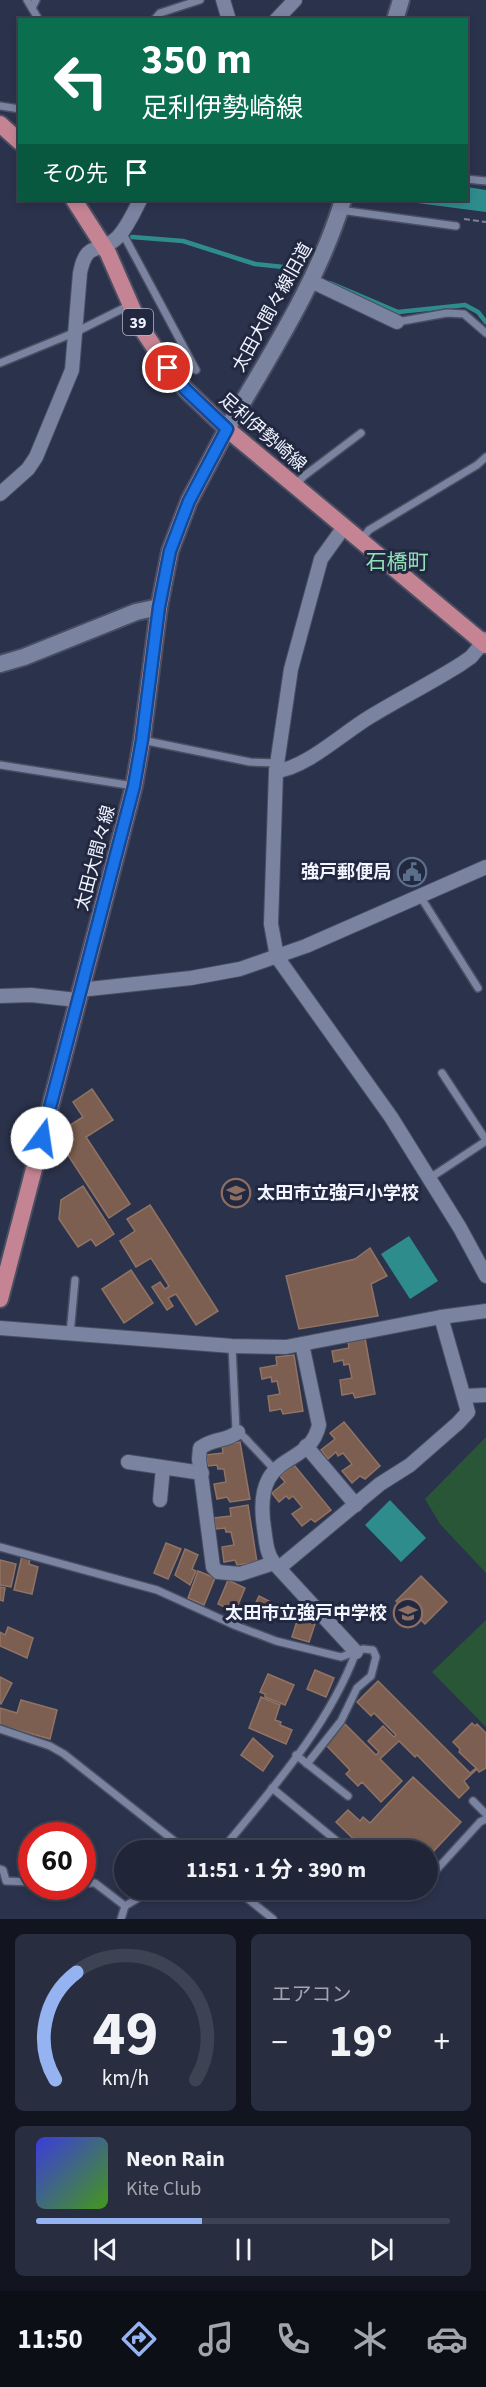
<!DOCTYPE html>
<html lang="ja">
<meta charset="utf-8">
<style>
:root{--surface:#202638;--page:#282e40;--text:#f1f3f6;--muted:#a2a5ae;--line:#3d4353;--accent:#95b2f1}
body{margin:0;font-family:"Source Sans 3","Noto Sans JP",sans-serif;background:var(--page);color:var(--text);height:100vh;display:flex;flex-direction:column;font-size:22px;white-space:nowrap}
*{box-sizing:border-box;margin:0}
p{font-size:20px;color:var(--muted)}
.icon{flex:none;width:33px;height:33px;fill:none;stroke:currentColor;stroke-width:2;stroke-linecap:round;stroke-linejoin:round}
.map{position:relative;height:1919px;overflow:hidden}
.panel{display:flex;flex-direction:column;gap:15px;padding:15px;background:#12151f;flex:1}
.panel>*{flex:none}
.banner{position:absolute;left:18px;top:18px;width:450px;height:183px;border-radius:0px;box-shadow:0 3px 9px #0003,0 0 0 2px var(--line);background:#0b6e4f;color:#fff;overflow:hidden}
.speed{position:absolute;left:18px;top:1822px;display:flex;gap:12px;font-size:30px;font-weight:700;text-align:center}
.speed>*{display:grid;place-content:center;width:78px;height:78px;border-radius:50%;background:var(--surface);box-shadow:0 3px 9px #0003,0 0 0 2px var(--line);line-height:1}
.speed .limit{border:9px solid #d22;background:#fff;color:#111}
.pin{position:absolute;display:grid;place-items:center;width:51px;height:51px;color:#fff;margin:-26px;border:3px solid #fff;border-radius:50%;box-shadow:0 2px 6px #0007}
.me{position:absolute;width:66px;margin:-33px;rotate:14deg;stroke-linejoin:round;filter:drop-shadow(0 0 4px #0008)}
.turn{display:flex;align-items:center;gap:21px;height:126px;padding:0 24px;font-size:27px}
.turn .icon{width:78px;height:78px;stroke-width:2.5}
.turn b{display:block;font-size:42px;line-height:51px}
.then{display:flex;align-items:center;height:57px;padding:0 24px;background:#0003;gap:12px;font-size:22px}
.big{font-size:45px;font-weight:700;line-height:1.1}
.panel .card{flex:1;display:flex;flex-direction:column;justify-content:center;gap:9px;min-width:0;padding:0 21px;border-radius:9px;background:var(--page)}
.panel .dial{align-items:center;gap:0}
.dial svg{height:156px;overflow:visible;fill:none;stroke:var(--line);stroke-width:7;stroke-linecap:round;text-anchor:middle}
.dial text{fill:var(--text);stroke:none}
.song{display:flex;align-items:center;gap:18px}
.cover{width:72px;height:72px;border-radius:9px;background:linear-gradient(135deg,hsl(240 70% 55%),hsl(100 70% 35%))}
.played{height:6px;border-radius:3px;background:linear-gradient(90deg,var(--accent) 40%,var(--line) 40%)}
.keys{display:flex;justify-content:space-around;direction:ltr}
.heat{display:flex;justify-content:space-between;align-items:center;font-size:33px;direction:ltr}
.panel .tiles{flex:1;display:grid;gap:15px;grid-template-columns:1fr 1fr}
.card:last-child{grid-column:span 2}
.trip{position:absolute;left:114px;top:1840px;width:324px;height:60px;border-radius:30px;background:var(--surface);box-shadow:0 3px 9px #0003,0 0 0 2px var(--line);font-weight:700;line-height:60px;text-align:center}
.menu{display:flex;height:96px;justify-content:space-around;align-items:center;background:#0d0f16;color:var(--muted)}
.menu .icon{width:42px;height:42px}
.menu .current{color:var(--accent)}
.menu b{font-size:27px;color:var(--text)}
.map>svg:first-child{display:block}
.green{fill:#295636}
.water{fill:#2e8c8d}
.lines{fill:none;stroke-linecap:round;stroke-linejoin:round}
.stream{stroke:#2e8c8d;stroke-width:4.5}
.building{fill:#7c5f50;stroke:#917363;stroke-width:1.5}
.service-casing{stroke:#494e62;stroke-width:10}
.minor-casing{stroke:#494e62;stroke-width:16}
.tertiary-casing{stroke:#494e62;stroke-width:20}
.secondary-casing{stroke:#494e62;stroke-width:20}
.primary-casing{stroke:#494e62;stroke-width:20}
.path{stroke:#7d8295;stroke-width:2;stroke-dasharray:6 3;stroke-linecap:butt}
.service{stroke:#7a83a0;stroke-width:7}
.minor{stroke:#7a83a0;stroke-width:14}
.tertiary{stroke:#7a83a0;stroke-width:16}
.secondary{stroke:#7a83a0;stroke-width:16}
.primary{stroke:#c58493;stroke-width:16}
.route-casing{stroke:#114b97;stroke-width:15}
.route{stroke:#1a73e8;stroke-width:10}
.labels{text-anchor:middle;stroke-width:6;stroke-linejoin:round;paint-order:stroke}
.shield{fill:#212840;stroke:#b3b8c6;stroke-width:1.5}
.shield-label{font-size:16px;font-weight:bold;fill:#f2f5ff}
.street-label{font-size:18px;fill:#f2f5ff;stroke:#212840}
.poi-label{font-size:18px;font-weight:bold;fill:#f2f5ff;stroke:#212840;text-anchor:end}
.quarter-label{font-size:21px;fill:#91e1b7;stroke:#212840}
</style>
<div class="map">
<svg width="486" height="1919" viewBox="0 0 486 1919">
<rect width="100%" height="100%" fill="#2b324b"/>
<g class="green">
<polygon points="486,1437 486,1573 440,1524 425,1499"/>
<polygon points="486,1620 486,1727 432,1672"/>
</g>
<g class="water">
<polygon points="467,187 486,190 486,212 394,200 466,200"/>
<polygon points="409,1236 438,1281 410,1299 381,1254"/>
<polygon points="390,1500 426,1538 401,1562 365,1525"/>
</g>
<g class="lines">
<g class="stream">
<polyline points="132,237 183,241 255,264 293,268"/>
<polyline points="330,283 398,312 465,305 478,312 486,322"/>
</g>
</g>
<g class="building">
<polygon points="92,1089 113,1120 86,1137 130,1204 109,1218 62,1146 74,1139 67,1127 83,1117 73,1102"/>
<polygon points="83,1186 114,1234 96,1246 91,1239 78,1247 59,1219 61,1200"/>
<polygon points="150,1205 218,1311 196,1325 176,1294 168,1298 173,1306 167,1310 152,1287 160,1282 165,1289 169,1286 151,1258 136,1267 120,1241 135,1231 127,1219"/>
<polygon points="370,1248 387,1276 371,1284 378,1316 299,1329 286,1276 355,1259"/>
<polygon points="131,1270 153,1303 124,1323 102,1289"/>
<polygon points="365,1338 375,1394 355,1398 353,1393 342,1395 340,1380 352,1378 349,1364 344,1365 343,1360 334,1362 332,1351 349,1348 348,1341"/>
<polygon points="294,1355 303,1411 283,1414 281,1409 270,1411 268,1396 280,1394 277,1381 272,1382 271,1377 262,1379 260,1368 277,1365 276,1357"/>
<polygon points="344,1422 380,1466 365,1479 360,1476 352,1483 342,1471 352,1464 343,1453 338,1456 336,1452 328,1459 321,1450 335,1439 330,1433"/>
<polygon points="240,1442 250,1499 230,1502 227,1497 217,1499 214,1484 226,1482 224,1469 218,1469 217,1465 208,1466 206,1455 223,1453 222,1445"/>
<polygon points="294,1465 331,1510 315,1522 311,1519 302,1526 292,1514 302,1507 293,1496 289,1499 286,1496 279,1502 272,1493 285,1482 280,1476"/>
<polygon points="248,1505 257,1562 237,1565 235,1560 224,1562 222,1547 234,1545 231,1532 226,1532 225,1528 216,1529 214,1518 231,1516 230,1508"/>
<polygon points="166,1543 181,1549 168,1579 154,1573"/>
<polygon points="185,1549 198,1555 192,1569 196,1571 190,1585 175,1575"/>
<polygon points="22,1556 30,1558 29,1564 38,1567 32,1594 14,1590"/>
<polygon points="0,1560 16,1564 11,1587 0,1585"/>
<polygon points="198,1571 215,1578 204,1605 188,1598"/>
<polygon points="421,1576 447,1602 425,1624 411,1610 408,1613 396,1601"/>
<polygon points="228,1580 245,1588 235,1612 218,1604"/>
<polygon points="0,1587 5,1588 3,1601 0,1600"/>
<polygon points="259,1596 273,1603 266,1620 251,1613"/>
<polygon points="298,1618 315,1624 309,1642 292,1637"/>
<polygon points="8,1627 33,1638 27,1658 0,1646 0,1632 5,1635"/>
<polygon points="315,1670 334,1678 326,1697 307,1689"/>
<polygon points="268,1674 294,1685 285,1705 265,1697 265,1694 260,1692"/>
<polygon points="0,1677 12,1683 1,1704 0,1703"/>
<polygon points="378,1681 470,1773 476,1768 459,1752 460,1749 453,1742 472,1723 475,1726 477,1724 486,1733 486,1768 479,1772 477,1769 464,1781 469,1788 459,1798 417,1755 415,1757 399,1741 380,1759 402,1781 381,1802 362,1782 358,1786 346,1774 350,1770 325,1744 345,1724 376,1755 379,1752 368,1741 383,1726 394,1737 396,1735 374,1713 371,1716 357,1702"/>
<polygon points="261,1697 280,1705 275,1720 281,1722 280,1725 292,1730 286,1744 249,1728"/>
<polygon points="21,1700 57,1710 50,1739 0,1725 0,1708 17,1713"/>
<polygon points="253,1738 273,1756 263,1771 241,1755"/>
<polygon points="413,1777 461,1822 428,1857 428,1851 373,1851 367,1845 364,1849 336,1822 348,1810 360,1821 363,1817 370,1823"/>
</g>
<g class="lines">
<g class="service-casing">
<g id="service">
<polyline points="27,0 39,20"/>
<polyline points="32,8 36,0"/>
<polyline points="154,20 160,13 200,0"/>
<polyline points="0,106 20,109"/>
<polyline points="466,179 486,181"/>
<polyline points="340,210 456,226"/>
<polyline points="122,232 196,370"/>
<polyline points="397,322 447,313 464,314 486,333"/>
<polyline points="0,363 76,332 130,305"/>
<polyline points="295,486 304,476 361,433"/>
<polyline points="360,541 369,530 477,465 486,457"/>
<polyline points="142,740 250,762 277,763"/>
<polyline points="0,765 134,786"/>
<polyline points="420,896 478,988"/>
<polyline points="442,1073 486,1140"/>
<polyline points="430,1178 486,1141"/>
<polyline points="70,1334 75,1280"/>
<polyline points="232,1346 236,1430 245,1438 274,1469"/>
<polyline points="0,1547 157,1590 234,1625 276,1641 341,1657 363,1649 373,1650 376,1657 371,1676 357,1688 341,1721 307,1764"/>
<polyline points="0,1729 50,1746 64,1754 187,1851"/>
<polyline points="296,1755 348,1796"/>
<polyline points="272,1788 349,1851"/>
<polyline points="473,1801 486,1814"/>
<path d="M221,1851C271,1790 328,1727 356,1652"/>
<polyline points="0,1869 3,1870 6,1881 32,1882"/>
<polyline points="428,1879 480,1822 486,1819"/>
<polyline points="82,1883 95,1883 125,1906"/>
<polyline points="237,1890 273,1919"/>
<polyline points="396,1890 405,1897 409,1897 417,1890"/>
<polyline points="121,1919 125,1906 152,1890"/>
</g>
</g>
<g class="minor-casing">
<g id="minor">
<polyline points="223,0 229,20"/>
<polyline points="276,20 295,0"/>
<polyline points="311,281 397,322"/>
<path d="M0,494L28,469L36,457L72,370L80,273C87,238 99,256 118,237C128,226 134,212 140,200"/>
<polyline points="344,527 321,559 291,669 276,771 271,924 277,957 391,1117 460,1228 486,1276"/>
<path d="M276,771C304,769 342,734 368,718C399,699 431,683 461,664L471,657L486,639"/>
<polyline points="81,988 89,989 191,978 240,969 306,946 486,867"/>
<polyline points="0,996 31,995 77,1000"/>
<polyline points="0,1328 232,1346 286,1347 441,1317 486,1311"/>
<path d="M302,1344L319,1425C309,1471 252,1447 264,1528C266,1540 266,1553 274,1563L356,1652"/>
<polyline points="464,1396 486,1395"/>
<path d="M238,1432C226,1442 215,1437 200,1448L199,1459L213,1567L218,1572L240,1574L274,1563"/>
<polyline points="306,1446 356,1505"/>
<polyline points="128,1462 202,1473"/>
<polyline points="160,1500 163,1468"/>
<polyline points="279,1568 380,1484 410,1465 458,1423 468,1412 441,1317"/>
</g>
</g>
<g class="tertiary-casing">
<g id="tertiary">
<polyline points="395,20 401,0"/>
<path d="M227,429C270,355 318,282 343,200"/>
</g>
</g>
<g class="secondary-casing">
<polyline id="secondary" points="0,664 24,657 136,612 159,607"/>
</g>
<g class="primary-casing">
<g id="primary">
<polyline points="0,124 20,142"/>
<polyline points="74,200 108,253 140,326 168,368 186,390 227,429 486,645"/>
<polyline points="0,1299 134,786 142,740 159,607 170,551 189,501 227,429"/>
</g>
</g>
<polyline class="path" points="464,219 486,222"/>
<use href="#service" class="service"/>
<use href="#minor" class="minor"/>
<use href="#tertiary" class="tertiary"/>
<use href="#secondary" class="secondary"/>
<use href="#primary" class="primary"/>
</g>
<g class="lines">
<g class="route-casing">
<polyline id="route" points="42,1138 134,786 142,740 159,607 170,551 189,501 227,429 186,390 168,368"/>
</g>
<use href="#route" class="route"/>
</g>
<defs>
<g id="civic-ring" transform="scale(1.5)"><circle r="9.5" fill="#212840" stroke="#5c6f8a" stroke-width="1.5"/><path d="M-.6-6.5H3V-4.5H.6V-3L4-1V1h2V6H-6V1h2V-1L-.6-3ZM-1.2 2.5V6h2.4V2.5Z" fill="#5c6f8a"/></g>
<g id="school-ring" transform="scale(1.5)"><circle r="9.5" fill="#212840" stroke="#8d6e63" stroke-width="1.5"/><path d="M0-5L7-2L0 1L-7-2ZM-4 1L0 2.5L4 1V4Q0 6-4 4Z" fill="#8d6e63"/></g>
</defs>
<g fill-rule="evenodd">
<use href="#civic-ring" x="412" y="872"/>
<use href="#school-ring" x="236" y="1193"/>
<use href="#school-ring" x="408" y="1613"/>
</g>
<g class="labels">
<rect class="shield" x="123" y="309" width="30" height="26" rx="4.5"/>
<g class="shield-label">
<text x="138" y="328">39</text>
</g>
<g class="street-label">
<text transform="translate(272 307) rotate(-61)" y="6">太田大間々線旧道</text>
<text transform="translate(263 432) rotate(41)" y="6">足利伊勢崎線</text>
<text transform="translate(95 858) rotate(-75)" y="6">太田大間々線</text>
</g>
<g class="poi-label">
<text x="391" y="878">強戸郵便局</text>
<text x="257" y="1199" text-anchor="start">太田市立強戸小学校</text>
<text x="387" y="1619">太田市立強戸中学校</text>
</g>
<g class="quarter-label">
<text x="397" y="569">石橋町</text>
</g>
</g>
</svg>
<div class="speed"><div class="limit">60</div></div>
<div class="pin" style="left:168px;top:368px;background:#d93025"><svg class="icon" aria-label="arrive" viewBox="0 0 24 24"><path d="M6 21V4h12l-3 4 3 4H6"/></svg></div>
<svg class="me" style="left:42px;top:1138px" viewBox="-20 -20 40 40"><circle r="19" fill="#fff"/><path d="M0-13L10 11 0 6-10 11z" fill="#1a73e8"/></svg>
<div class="trip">11:51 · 1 分 · 390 m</div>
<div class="banner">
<div class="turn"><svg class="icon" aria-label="left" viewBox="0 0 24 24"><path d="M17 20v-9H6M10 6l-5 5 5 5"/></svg><div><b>350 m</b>足利伊勢崎線</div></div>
<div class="then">その先<svg class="icon" aria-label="arrive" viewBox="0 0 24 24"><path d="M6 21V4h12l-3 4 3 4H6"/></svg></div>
</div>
</div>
<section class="panel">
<div class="tiles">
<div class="card dial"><svg viewBox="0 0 100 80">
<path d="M14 69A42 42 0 1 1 86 69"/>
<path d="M14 69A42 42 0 0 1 25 14" stroke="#95b2f1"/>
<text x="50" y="56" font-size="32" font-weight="700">49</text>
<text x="50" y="72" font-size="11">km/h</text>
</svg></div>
<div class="card"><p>エアコン</p>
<div class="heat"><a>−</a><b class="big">19°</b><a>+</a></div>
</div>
<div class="card">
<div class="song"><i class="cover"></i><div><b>Neon Rain</b><p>Kite Club</p></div></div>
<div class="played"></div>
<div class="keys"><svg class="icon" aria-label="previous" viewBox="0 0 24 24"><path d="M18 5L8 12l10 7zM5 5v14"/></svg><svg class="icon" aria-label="pause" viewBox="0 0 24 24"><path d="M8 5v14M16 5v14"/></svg><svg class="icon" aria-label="next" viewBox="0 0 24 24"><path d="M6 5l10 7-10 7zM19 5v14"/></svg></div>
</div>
</div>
</section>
<nav class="menu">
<b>11:50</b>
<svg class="icon current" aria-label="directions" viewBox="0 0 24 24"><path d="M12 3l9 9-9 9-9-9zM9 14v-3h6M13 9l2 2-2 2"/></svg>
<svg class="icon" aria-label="music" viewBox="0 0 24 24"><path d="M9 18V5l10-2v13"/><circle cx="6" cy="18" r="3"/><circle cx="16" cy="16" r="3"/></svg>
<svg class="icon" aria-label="phone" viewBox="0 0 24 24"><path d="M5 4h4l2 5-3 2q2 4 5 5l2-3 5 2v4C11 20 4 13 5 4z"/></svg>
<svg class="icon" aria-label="climate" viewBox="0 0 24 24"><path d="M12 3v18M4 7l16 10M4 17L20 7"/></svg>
<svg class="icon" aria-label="car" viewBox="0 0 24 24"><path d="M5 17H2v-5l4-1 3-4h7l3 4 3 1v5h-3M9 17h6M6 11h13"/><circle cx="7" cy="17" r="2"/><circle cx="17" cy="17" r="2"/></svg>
</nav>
